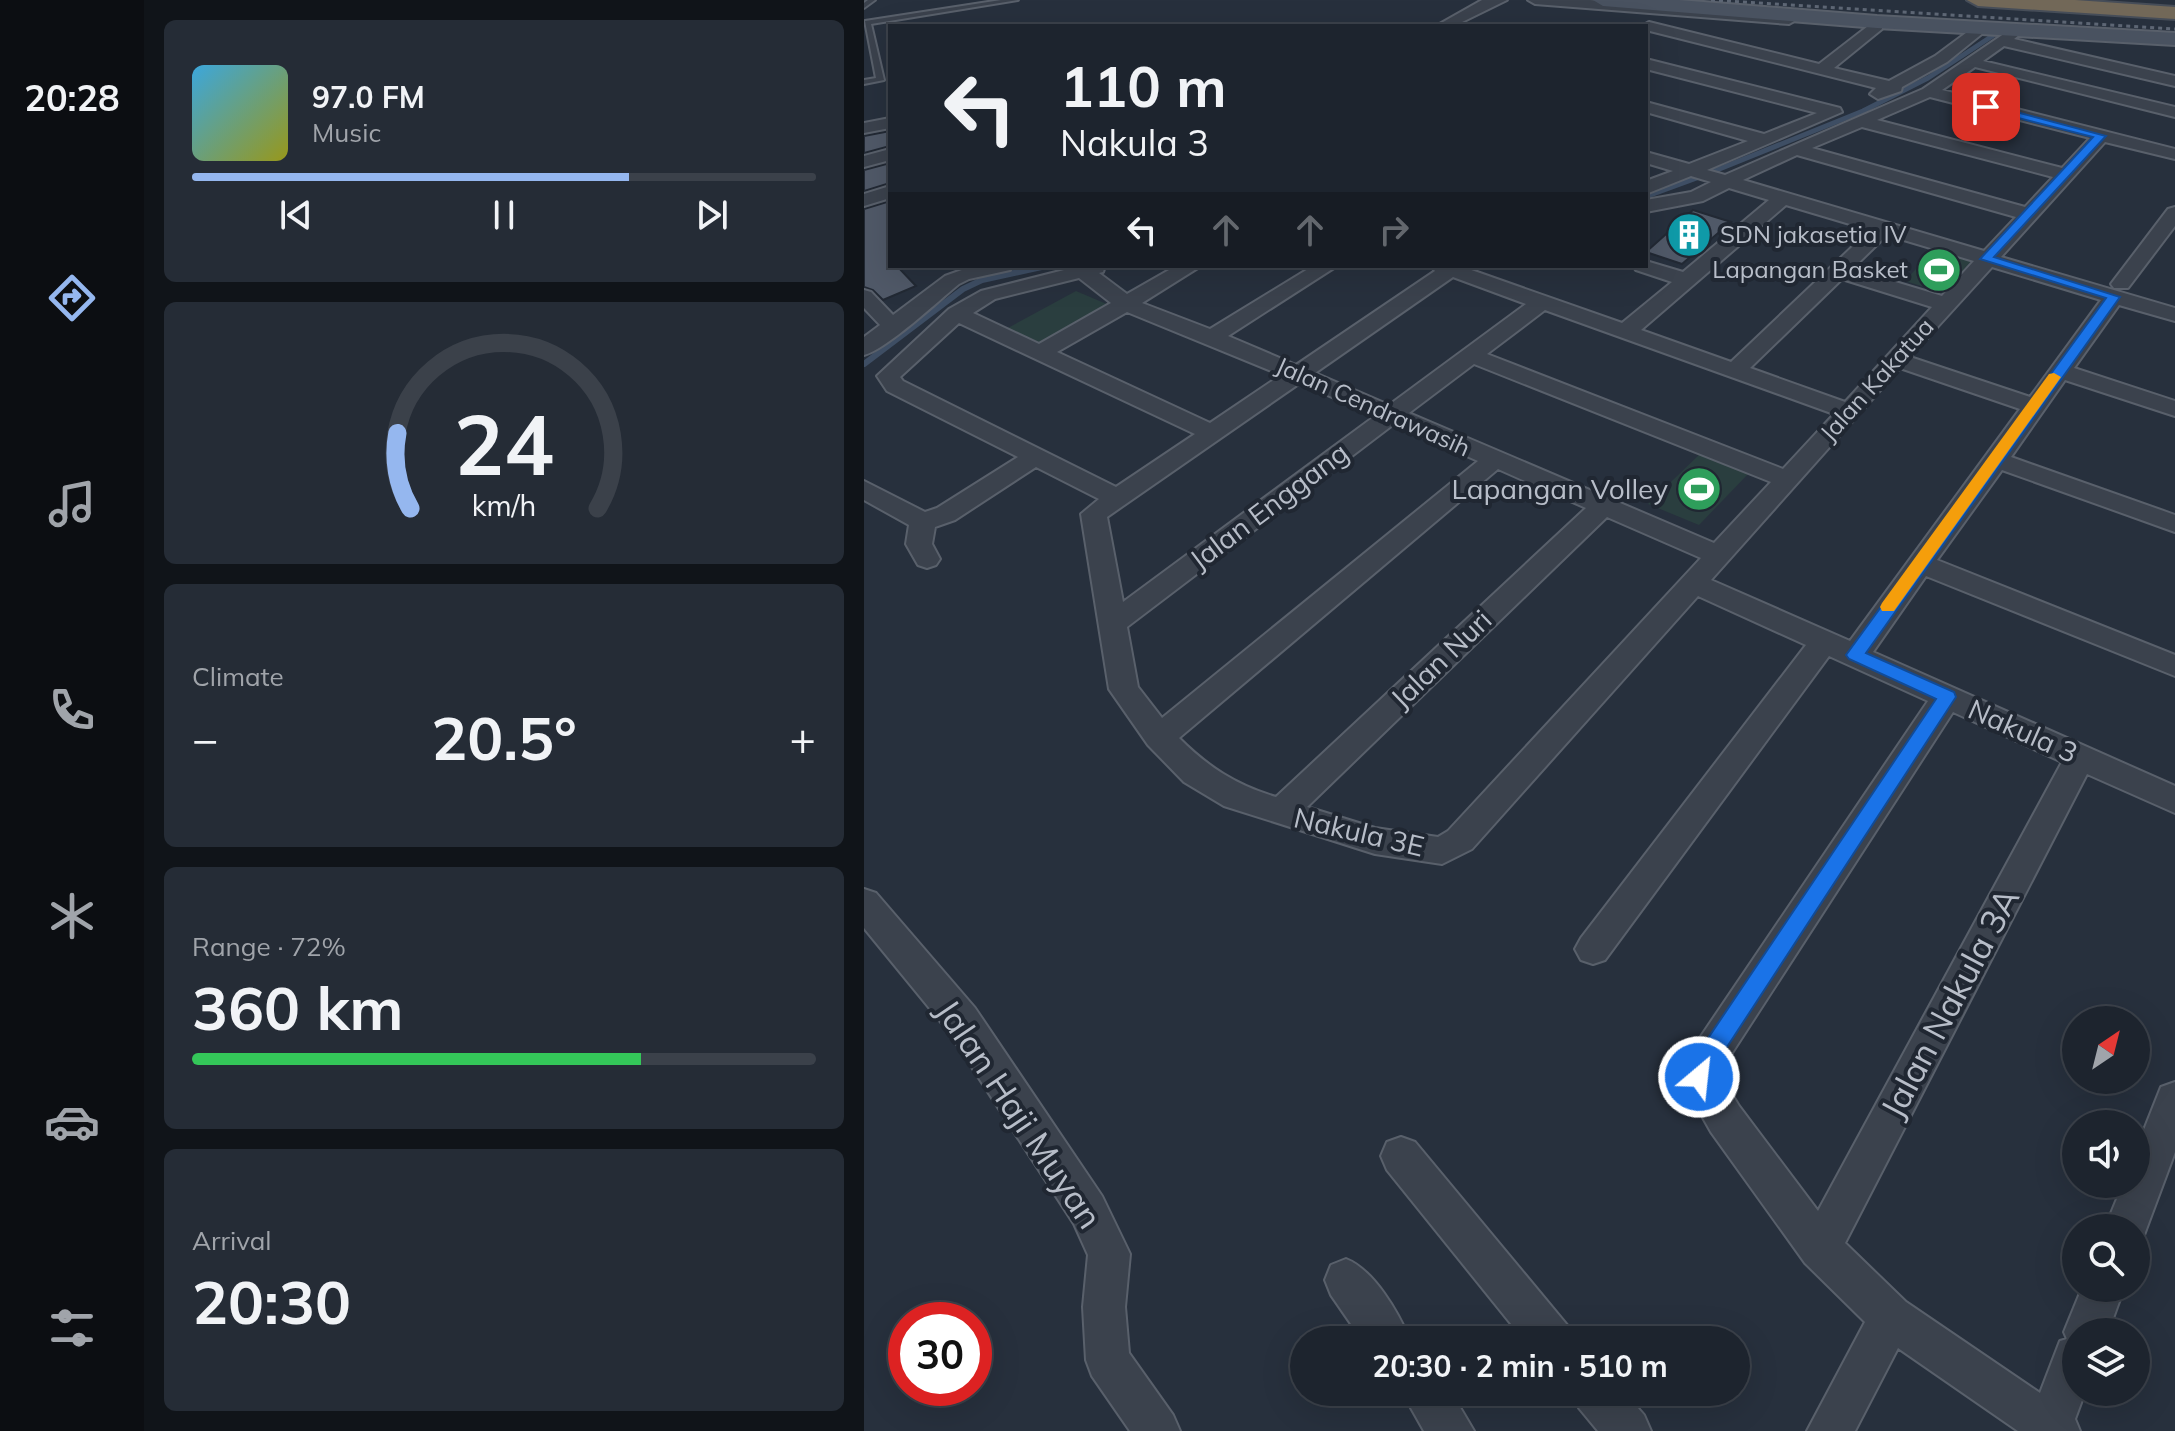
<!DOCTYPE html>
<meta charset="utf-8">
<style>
:root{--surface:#1d242e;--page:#252c36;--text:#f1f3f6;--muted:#a0a4aa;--line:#3b414a;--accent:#95b7ef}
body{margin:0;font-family:Mulish,sans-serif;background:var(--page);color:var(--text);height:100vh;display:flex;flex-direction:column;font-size:30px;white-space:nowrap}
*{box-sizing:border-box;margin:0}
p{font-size:26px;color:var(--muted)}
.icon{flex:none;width:44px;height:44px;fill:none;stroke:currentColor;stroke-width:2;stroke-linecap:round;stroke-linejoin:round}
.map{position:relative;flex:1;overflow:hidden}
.side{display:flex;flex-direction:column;gap:20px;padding:20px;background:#101419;width:720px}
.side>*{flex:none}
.top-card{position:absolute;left:24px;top:24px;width:760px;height:244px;border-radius:0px;box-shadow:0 8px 32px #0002,0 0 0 2px var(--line);background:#1d242e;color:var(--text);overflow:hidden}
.needle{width:52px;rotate:35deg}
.tools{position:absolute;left:1198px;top:1006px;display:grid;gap:16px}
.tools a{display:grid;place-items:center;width:88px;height:88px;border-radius:50%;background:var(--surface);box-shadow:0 8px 32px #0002,0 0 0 2px var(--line);font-size:40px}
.speed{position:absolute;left:24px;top:1302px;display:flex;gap:16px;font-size:40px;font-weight:700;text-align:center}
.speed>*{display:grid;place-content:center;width:104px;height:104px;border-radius:50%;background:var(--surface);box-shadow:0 8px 32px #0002,0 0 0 2px var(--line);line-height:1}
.speed .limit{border:12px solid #d22;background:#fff;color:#111}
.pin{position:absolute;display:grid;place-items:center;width:68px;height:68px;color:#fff;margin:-34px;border-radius:16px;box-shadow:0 4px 12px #0006}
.me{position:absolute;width:88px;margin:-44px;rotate:28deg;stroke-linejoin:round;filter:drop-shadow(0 0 6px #0008)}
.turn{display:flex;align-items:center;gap:28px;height:168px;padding:0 40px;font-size:36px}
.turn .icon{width:104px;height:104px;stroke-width:2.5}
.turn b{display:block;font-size:56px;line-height:68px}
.lanes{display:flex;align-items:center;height:76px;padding:0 40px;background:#0003;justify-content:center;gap:40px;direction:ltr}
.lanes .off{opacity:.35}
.big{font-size:60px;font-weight:700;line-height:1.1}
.side .widget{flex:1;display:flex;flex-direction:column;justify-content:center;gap:12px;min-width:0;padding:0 28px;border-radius:12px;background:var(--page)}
.side .dial{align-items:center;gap:0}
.dial svg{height:208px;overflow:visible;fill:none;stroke:var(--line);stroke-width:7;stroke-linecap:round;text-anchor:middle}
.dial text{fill:var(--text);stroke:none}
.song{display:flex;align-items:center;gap:24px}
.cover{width:96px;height:96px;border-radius:12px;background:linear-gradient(135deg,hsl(200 70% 55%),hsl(60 70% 35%))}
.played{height:8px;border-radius:4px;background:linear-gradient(90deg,var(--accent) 70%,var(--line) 70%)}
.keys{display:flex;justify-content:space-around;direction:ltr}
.heat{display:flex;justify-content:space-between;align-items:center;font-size:44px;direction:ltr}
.charge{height:12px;border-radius:6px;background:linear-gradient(90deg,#34c759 72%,var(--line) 0)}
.trip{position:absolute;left:426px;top:1326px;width:460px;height:80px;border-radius:40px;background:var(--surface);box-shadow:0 8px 32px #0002,0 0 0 2px var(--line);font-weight:700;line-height:80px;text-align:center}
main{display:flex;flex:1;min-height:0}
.tabs{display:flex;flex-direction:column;width:144px;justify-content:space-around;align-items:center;background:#0c0e12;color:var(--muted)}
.tabs .icon{width:56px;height:56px}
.tabs .active{color:var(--accent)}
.tabs b{font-size:36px;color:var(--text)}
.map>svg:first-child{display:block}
.green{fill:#2a3e3f}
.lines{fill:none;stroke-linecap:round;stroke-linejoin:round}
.stream-far1{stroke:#3e4e64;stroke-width:5}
.stream{stroke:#3e4e64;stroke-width:6}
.building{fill:#505968;stroke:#222934;stroke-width:2}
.lane-casing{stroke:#59606b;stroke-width:4}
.street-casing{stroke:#59606b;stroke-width:4}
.secondary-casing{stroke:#59606b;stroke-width:4}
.highway-casing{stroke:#464d58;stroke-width:4}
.lane{fill:#3b424d;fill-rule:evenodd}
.street{fill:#3b424d;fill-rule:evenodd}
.secondary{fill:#495260;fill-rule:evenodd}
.highway{fill:#726858;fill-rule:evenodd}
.rail{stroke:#5d6674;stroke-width:3;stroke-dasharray:4 4;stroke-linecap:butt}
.route{fill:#1a73e8;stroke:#114b97;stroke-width:2}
.slow{fill:#f59e0b}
.labels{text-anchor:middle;stroke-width:8;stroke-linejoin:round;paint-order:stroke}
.far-poi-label{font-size:24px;fill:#b7bdc8;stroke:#202732;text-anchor:start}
.far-street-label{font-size:24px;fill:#b7bdc8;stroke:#202732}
.poi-label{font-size:28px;fill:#b7bdc8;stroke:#202732;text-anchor:end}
.street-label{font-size:28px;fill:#b7bdc8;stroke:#202732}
.near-street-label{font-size:34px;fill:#b7bdc8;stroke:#202732}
</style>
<main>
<nav class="tabs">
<b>20:28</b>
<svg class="icon active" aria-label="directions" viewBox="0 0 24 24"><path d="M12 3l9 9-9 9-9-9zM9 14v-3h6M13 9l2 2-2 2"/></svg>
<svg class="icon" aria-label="music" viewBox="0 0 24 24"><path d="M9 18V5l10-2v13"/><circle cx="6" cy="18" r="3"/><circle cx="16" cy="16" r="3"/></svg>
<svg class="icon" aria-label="phone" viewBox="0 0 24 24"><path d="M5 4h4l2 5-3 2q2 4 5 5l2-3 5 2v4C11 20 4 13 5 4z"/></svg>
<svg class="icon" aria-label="climate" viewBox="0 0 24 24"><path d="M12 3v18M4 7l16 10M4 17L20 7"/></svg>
<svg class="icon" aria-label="car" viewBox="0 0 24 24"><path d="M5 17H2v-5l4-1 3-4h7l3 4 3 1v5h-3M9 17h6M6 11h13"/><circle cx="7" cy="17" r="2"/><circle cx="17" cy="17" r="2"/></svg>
<svg class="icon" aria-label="filters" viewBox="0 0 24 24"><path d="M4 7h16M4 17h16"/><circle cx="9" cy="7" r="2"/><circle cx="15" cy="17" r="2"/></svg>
</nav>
<section class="side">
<div class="widget">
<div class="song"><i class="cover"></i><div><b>97.0 FM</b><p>Music</p></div></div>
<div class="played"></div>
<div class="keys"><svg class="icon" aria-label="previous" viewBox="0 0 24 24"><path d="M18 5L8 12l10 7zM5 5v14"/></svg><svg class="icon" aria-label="pause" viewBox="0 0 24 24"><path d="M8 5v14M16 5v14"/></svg><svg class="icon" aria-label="next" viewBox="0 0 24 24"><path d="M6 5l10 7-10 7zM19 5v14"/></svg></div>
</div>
<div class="widget dial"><svg viewBox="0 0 100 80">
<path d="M14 69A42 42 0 1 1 86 69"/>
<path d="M14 69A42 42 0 0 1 9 40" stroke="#95b7ef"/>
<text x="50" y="56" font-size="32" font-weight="700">24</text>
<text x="50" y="72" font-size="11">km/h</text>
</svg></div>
<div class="widget"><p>Climate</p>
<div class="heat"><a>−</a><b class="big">20.5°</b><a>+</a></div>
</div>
<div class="widget"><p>Range · 72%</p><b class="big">360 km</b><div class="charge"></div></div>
<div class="widget"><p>Arrival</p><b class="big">20:30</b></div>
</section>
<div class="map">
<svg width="1311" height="1431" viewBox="0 0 1311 1431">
<rect width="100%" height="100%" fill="#27303d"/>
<g class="green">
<polygon points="1070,249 1108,260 1080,293 1041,281"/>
<polygon points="212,291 245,305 176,344 142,329"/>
<polygon points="836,454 885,473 835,525 784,504"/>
</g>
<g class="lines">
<polyline class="stream-far1" points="848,172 999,111 1064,78 1136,31"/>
<g class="stream">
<polyline points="782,196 853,170"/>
<polyline points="0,364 99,289 118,280 182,266"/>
</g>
</g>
<g class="building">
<polygon points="26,131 26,146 0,153 0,136"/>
<polygon points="26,163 26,183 0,191 0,170"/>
<polygon points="26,201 26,266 33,266 52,286 19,300 9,290 0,287 0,209"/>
<polygon points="829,210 867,222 818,264 782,252"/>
</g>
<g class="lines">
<g class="lane-casing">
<g id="lane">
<polygon points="4,0 11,0 0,8 0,3"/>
<polygon points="137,0 154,0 7,24 20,80 0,84 0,80 12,78 1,21"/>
</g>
</g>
<g class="street-casing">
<g id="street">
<polygon points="618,0 643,0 590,26 572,26"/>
<polygon points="664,0 726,0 925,16 932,20 925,24 671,4"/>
<polygon points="785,22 955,64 1008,23 1018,23 1018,29 970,68 1025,81 1071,56 1106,30 1111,28 1119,33 1083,62 1038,87 1037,91 1014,99 1006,94 1012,88 782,30 782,26 778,26"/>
<path d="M1153,25L1161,30L1150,39L1311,76V86L1140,46L1119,61L1311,107V117L1111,67L1078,90L1311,149V159L1241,142L1137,257L1311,308V321L1255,305L1210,368L1311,401V416L1201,380L1147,457L1311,515V532L1138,470L1073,560L1311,655V676L1062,576L1009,652L1311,786V813L1223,774L981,1243L1042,1302L1176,1393L1196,1341L1203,1339L1200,1332L1218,1288H1260L1244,1332H1212V1392H1221L1211,1419L1216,1431H1154L1034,1348L991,1431H943L1001,1322L941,1263L847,1132L816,1077L825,1054L1064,701L965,656L741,960L729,964L717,960L711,949L717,938L942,645L834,596L608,849L578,864L511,854L360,806L320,782L284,745L245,689L217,514L235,499L172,467L91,520L71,527L68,544L76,559L72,565L63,568L54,565L42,544L45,525L0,500V481L61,512L73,508L154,457L23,391L13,376L85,309L117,291L204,269L202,266H241L239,272L235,273L263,294L312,266H337L278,303L346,329L449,266H473L364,336L432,365L571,271L567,266H596L758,323L808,282L772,270L769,266H782V261L819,272L905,200L865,188L839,201L782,212V200L827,192L847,182L827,176L782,194V181L809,171L782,163V152L825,164L884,141L782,112V102L900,134L953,113L782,69V59L976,108L978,112L843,170L861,175L1059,89ZM1066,97L1226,138L1198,168L1013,120ZM998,127L1189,177L1161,207L948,148ZM933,155L1152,217L1120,251L879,180ZM922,205L1006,230L867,362L777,330ZM1023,235L1110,261L1078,296L988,269ZM1128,267L1237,300L1166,397L1046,357ZM589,277L662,304L525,405L451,373ZM215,278L247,303L175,344L109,313L131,299ZM978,279L1068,307L981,402L886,368ZM681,310L970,414L919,469L623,354ZM263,312L417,375L346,423L193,352ZM95,323L331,434L252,487L39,381L36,377ZM610,364L907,482L850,543L545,413ZM1036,368L1156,409L986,641L847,580ZM436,383L511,416L259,602L243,517ZM530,424L614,461L298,718L274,687L263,627ZM634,469L722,508L412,797C372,785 344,767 315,738ZM743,517L837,558L584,831L574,837L511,828L443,807ZM1089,712L1198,762L954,1211L875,1106L855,1073Z"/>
<polygon points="26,118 26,128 0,133 0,123"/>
<polygon points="26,149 26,160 0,167 0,156"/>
<polygon points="26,186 26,198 0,206 0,194"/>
<polygon points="1311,207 1311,226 1264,288 1250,288 1247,284 1250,280 1304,209"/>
<path d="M109,266H149L146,270L105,279L95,284C74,301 23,349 0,355V337L16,325L0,308V290L7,292L29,315L81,276Z"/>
<polygon points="0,889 12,893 111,1008 238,1196 266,1254 261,1307 265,1353 309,1415 316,1431 266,1431 228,1376 222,1360 219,1307 224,1255 210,1224 85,1032 0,928"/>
<polygon points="1311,1082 1311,1152 1277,1243 1272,1244 1272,1228 1241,1228 1259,1184 1272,1184 1272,1150 1297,1087"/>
<polygon points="537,1137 551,1142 703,1325 710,1340 660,1340 523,1170 517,1156 523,1142"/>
<path d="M482,1259C510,1270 534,1312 546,1340H498L467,1295L461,1280L467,1265Z"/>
<polygon points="538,1392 587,1392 610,1431 560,1431"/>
<polygon points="709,1392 760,1392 780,1415 787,1431 734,1431 715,1408"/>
</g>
</g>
<g class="secondary-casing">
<polygon id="secondary" points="729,0 815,0 1013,16 1311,33 1311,45 1013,28 739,6"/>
</g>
<g class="highway-casing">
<polygon id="highway" points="1103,0 1211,0 1311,7 1311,19 1114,6"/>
</g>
<use href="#lane" class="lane"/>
<use href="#street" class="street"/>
<use href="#secondary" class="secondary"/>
<use href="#highway" class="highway"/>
<polyline class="rail" points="847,0 1311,29"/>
</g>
<polygon class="route" points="1122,104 1242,136 1130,257 1256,297 1002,653 1090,692 1092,697 848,1070 843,1084 835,1088 827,1084 823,1077 830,1059 1072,699 985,659 982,655 1242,298 1116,259 1229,137 1119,109 1117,107"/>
<polygon class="slow" points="1190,373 1197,377 1030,611 1018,611 1016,607 1018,603 1185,374"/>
<defs>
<g id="building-disc" transform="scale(2.3)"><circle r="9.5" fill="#0f9aa8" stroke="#202732"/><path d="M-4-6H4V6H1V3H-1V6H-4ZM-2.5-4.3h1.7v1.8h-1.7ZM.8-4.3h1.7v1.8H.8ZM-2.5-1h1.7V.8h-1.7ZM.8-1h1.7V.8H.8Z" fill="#fff"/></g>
<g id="stadium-disc" transform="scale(2.3)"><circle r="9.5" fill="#2e9e5b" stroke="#202732"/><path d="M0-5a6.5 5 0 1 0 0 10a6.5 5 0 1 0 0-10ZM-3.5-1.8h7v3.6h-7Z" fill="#fff"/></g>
</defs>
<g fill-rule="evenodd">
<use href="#building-disc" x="825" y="235"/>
<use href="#stadium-disc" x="1075" y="270"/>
<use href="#stadium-disc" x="835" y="489"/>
</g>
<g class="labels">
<g class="far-poi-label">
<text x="856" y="243">SDN jakasetia IV</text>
<text x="1044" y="278" text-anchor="end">Lapangan Basket</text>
</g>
<g class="far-street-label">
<text transform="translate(1013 380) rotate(-48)" y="8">Jalan Kakatua</text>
<text transform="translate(509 407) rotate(24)" y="8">Jalan Cendrawasih</text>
</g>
<g class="poi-label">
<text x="804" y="499">Lapangan Volley</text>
</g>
<g class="street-label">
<text transform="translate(405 506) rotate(-37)" y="10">Jalan Enggang</text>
<text transform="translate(577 659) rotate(-44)" y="10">Jalan Nuri</text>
<text transform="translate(1159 731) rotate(24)" y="10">Nakula 3</text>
<text transform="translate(495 832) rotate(13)" y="10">Nakula 3E</text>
</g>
<g class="near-street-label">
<text transform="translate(1086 1003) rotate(-62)" y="12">Jalan Nakula 3A</text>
<text transform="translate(155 1114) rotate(56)" y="12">Jalan Haji Muyan</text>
</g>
</g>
</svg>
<div class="tools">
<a><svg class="needle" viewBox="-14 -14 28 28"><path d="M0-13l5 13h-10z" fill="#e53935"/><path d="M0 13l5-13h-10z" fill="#a0a4aa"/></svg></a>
<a><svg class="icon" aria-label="sound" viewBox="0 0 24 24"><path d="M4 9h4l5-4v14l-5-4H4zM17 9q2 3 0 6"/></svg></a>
<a><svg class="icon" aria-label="search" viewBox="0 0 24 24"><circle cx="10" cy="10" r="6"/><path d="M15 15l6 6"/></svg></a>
<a><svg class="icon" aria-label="layers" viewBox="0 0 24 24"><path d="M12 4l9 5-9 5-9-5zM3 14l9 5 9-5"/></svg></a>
</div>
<div class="speed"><div class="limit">30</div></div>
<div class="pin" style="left:1122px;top:107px;background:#d93025"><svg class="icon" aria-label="arrive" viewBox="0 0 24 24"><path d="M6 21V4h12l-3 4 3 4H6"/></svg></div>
<svg class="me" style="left:835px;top:1077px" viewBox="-20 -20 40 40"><circle r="17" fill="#1a73e8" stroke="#fff" stroke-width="3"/><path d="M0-11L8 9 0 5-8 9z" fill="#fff"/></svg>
<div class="trip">20:30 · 2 min · 510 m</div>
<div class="top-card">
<div class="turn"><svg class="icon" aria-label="left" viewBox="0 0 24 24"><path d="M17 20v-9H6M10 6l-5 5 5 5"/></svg><div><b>110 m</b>Nakula 3</div></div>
<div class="lanes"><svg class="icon" aria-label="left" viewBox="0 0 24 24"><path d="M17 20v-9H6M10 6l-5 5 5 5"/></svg><svg class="icon off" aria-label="ahead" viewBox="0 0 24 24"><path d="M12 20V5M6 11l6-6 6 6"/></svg><svg class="icon off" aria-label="ahead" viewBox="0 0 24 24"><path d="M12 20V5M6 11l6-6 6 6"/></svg><svg class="icon off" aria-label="right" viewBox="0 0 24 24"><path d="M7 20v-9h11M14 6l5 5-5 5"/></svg></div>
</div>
</div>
</main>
